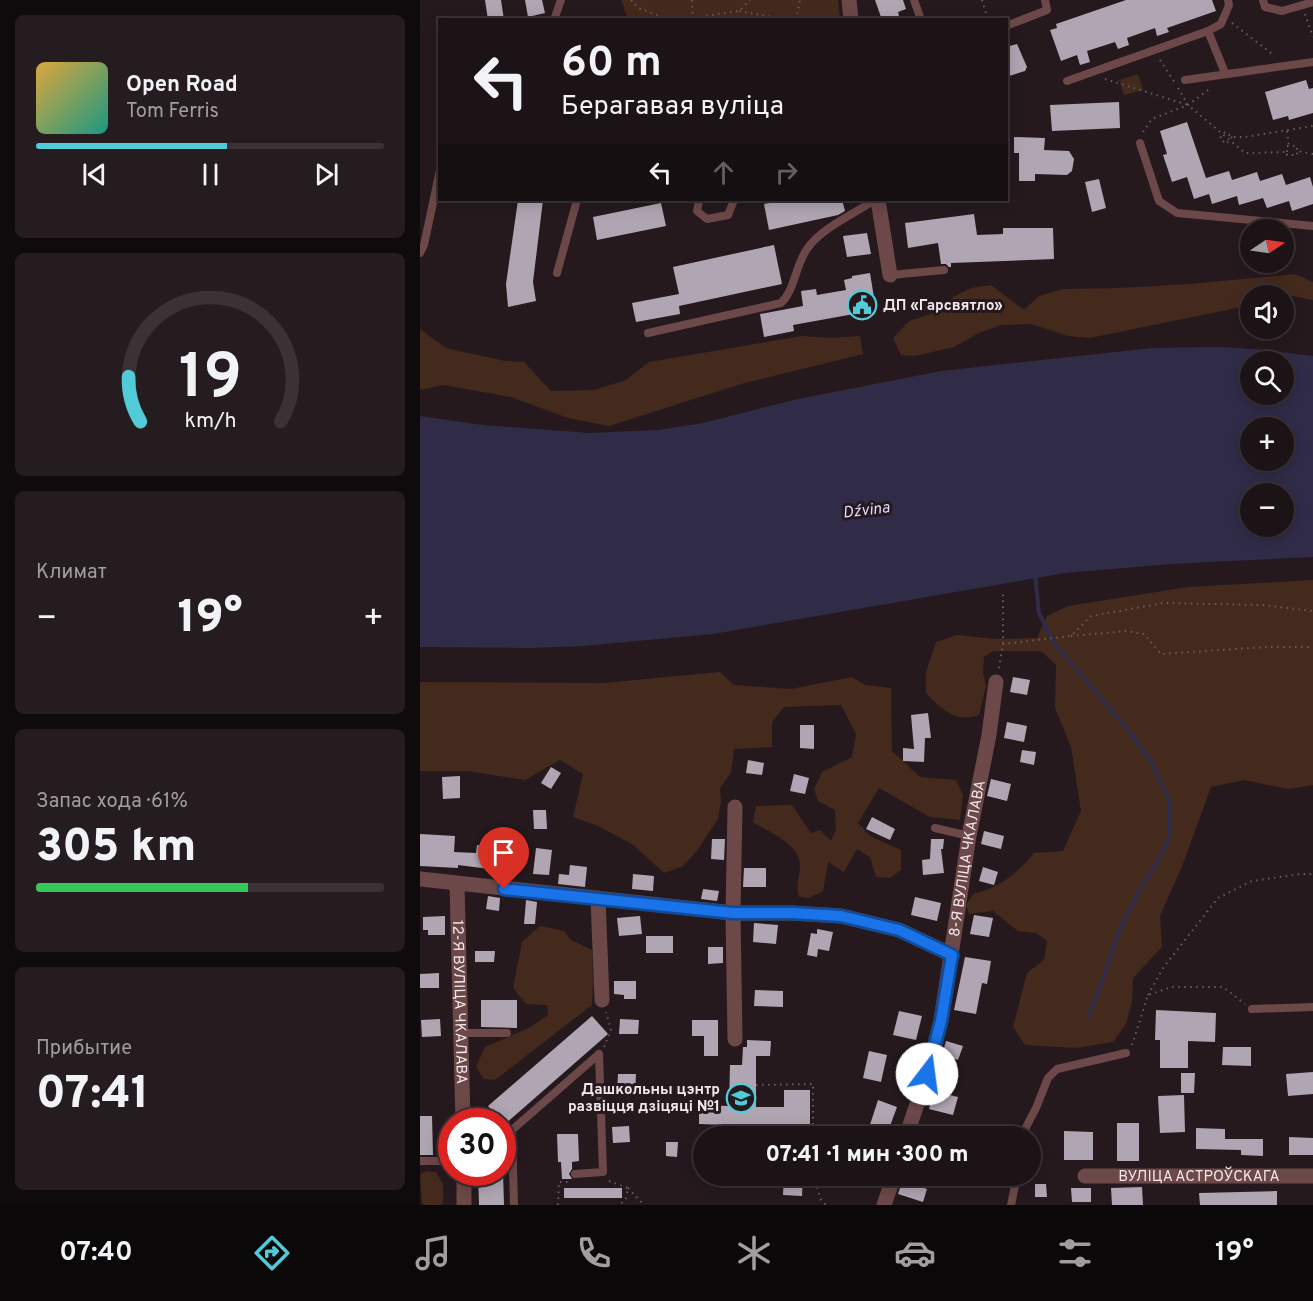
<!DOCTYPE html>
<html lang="ru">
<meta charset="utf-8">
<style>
:root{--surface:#1c1316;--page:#251c1f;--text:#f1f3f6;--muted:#a09ea1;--line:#3a3235;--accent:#52cbd9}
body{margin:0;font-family:Overpass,sans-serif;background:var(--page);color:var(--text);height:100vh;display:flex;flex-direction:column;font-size:22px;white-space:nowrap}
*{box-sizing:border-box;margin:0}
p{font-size:20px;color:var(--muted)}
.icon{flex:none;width:33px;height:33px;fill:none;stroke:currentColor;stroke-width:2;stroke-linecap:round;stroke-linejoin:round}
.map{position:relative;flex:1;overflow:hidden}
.panel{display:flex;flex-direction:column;gap:15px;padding:15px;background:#0f0a0c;width:420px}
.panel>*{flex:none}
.banner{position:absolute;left:18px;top:18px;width:570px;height:183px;border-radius:0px;box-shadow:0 3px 15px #0003,0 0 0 2px var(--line);background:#1c1316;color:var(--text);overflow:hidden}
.needle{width:39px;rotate:77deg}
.fabs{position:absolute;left:820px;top:219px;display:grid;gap:12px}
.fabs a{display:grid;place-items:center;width:54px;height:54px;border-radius:50%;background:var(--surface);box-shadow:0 3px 15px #0003,0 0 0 2px var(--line);font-size:30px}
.speed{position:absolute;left:18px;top:1108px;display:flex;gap:12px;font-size:30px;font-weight:700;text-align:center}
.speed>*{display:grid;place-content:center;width:78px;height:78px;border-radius:50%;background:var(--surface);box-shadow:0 3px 15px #0003,0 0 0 2px var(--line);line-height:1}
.speed .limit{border:9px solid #d22;background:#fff;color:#111}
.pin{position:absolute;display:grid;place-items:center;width:51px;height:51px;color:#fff;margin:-62px -26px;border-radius:50% 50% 50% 0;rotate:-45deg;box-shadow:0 0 6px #0007}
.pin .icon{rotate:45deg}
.me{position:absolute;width:66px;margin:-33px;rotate:15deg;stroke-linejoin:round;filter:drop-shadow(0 0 4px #0008)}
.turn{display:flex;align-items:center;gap:21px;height:126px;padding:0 24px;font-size:27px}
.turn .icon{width:78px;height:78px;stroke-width:2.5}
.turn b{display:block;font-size:42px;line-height:51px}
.lanes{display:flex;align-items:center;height:57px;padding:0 24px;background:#0003;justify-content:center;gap:30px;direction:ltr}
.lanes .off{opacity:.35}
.big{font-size:45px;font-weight:800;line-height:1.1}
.panel .tile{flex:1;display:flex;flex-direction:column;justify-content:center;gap:9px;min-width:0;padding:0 21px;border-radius:9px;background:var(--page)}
.panel .dial{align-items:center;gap:0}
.dial svg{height:156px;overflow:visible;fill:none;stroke:var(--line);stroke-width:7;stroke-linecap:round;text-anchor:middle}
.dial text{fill:var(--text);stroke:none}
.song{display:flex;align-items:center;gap:18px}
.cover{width:72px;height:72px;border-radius:9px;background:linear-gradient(135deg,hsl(40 70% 55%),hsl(170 70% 35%))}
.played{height:6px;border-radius:3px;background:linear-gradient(90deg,var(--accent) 55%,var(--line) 55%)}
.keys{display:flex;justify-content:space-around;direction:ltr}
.heat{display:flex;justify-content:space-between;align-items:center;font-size:33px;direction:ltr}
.charge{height:9px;border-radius:4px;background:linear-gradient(90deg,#34c759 61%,var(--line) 0)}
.trip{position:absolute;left:273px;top:1126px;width:348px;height:60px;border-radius:30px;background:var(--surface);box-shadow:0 3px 15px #0003,0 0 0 2px var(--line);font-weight:800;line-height:60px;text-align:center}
.menu{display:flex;height:96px;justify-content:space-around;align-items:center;background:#0b0809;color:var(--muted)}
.menu .icon{width:42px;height:42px}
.menu .current{color:var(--accent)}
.menu b{font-size:27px;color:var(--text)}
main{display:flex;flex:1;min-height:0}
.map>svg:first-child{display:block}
.green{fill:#442a1d}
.water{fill:#302b47;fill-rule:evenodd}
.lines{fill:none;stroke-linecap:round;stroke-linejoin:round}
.stream{stroke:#302b47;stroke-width:4}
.building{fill:#b0a5b2}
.path{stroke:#685c61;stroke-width:2;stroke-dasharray:1.5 4.5;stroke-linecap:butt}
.lane{stroke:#6d4848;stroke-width:8}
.street{stroke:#6d4848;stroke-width:15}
.route-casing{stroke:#114b97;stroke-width:15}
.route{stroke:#1a73e8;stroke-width:10}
.labels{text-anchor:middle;stroke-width:6;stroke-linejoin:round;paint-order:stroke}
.poi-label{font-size:15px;font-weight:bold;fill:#f2e8ec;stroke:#25191e;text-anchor:start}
.street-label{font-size:15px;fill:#f2e8ec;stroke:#25191e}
.water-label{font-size:16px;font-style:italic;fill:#dfdafe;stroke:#25191e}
</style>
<main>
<section class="panel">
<div class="tile">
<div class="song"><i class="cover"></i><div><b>Open Road</b><p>Tom Ferris</p></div></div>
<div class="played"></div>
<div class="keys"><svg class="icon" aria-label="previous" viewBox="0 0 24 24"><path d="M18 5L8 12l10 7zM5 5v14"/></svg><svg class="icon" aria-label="pause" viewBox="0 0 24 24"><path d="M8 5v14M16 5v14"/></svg><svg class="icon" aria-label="next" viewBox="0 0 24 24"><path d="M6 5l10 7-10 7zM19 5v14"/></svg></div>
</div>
<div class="tile dial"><svg viewBox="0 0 100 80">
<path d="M14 69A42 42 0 1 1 86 69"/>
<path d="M14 69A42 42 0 0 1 8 46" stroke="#52cbd9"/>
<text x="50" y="56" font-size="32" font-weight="700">19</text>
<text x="50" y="72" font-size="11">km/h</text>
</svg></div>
<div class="tile"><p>Климат</p>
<div class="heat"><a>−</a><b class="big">19°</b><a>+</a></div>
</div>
<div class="tile"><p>Запас хода · 61%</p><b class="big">305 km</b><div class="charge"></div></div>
<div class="tile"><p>Прибытие</p><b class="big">07:41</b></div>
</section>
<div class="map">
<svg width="893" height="1205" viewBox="0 0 893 1205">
<rect width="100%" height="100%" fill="#25191e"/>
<g class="green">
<polygon points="201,0 418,0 420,19 208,19"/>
<polygon points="718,74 723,90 704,95 699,80"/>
<polygon points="875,274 893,282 893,300 872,296 864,299 864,296 831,296 831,305 670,338 648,336 611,324 581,325 559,333 534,347 495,356 481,355 473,338 489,321 518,312 533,297 551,288 571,285 604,310 619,296 643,289 699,288 770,284"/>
<polygon points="0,329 26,348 85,361 104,362 131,391 174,390 206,380 229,362 382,336 411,338 440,336 443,354 321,384 189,426 148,418 91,397 23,385 0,390"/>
<path d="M893,580V785L868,789L824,780L791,787L763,864L740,916L742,947L713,978L712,1002L706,1024L693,1042L656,1048L605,1045L593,1027L607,973L624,960L627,941L616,933L598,931L573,911L549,914L546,905L553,894C579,888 598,873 614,853L643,851L661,811L651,747L635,708L636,665L621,651H573L564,657L563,672L566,686L559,715C536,723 522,710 506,693V672L516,642L537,635L575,639L617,638L627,616L648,606L768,587Z"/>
<path d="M300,672L314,685L371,689L432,677L445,685L471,688L472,751L500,777L536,780L543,795L540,820L510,817L459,788L438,823L450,836L481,850V870L470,878L456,877L450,857L437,849L424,872L408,862L403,891L389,898L379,897C375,884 380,877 380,865C380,844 348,832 333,822L336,806L372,805L391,833L400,830L411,841L416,829L415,810L398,801L394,789L402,772L432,757L436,734L421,705L364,707L352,722V747L314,749L311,773L300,788L301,802L298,819L276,852L263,866L244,873L212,844L178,826L153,817L163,774L140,760L105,780L48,771H0V682L183,683Z"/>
<polygon points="120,926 144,931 151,940 172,950 173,985 172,1005 75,1080 64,1079 56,1067 65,1047 109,1028 128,1015 127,1005 106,1004 93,988 102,942"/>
<polygon points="6,1171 16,1172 23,1184 23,1203 21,1205 5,1205 2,1203 0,1175"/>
</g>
<path class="water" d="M799,347L835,349L893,356V557L751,564L645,573L293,634L163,646L112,648L0,647V416L63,425L170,433L238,430L283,423L378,399L521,371L732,348ZM831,362H864V394H831ZM831,428H864V460H831ZM831,494H864V526H831Z"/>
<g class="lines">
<polyline class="stream" points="615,573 619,613 635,644 708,730 731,761 750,802 750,836 737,864 722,885 699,931 687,967 668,1018"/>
</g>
<g class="building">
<polygon points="65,0 81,0 84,20 68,20"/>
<polygon points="105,0 122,0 125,13 108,17"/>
<polygon points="455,0 483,0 486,9 478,12 480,20 462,20"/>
<polygon points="706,0 792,0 796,11 747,28 749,32 737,36 735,28 707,38 709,45 698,49 695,42 667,51 670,62 660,65 657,55 641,61 630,30 637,28 636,24"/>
<polygon points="597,44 607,67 605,71 586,77 586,47"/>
<polygon points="886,80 889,89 893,88 893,113 869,120 868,116 853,120 845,92"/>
<polygon points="699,102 700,128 632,131 630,105"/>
<polygon points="767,122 786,178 809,171 812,180 837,172 840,181 862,174 866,185 890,177 893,187 893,204 872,211 869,201 847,208 843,198 819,205 817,196 792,204 789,194 774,199 767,177 752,182 743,155 747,154 740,131"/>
<polygon points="594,137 625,138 624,150 649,151 654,159 652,171 647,175 615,174 615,181 599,181 599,153 594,153"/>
<polygon points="679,179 686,208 672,212 665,182"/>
<polygon points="98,200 123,200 113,282 116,301 88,307 86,284"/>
<polygon points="366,200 422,200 425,211 418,215 349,230 344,204"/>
<polygon points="241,203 246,226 177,240 173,217"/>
<polygon points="554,214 557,235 583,234 583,228 633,228 634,259 531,263 531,267 529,267 526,264 521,264 518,243 488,248 485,223"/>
<polygon points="447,233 451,254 427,257 423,236"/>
<polygon points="354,245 362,284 259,306 260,314 216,322 212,303 259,294 253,267"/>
<polygon points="450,273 456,310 373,325 374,331 344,337 340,314 383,306 381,291 396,289 397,295 426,290 424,280 432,278 432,276"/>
<polygon points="593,677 610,680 607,695 590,692"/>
<polygon points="508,713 511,738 505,738 504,762 483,761 483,748 494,749 491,715"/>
<polygon points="587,722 607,726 604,742 584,738"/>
<polygon points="380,725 394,725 394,749 380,748"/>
<polygon points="602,750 616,752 614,765 600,762"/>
<polygon points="328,760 344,763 342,775 326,773"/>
<polygon points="131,767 141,773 131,789 121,783"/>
<polygon points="374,774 389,778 385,794 370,791"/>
<polygon points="40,776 40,798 23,799 22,777"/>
<polygon points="571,779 591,784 587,801 567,796"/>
<polygon points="113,810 126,810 127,829 114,829"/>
<polygon points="452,817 475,829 470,840 446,829"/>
<polygon points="564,831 584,836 581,849 561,844"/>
<polygon points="0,834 35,836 34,852 56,853 57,845 72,847 70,869 38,865 38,868 0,866"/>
<polygon points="292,839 305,839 304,860 291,859"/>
<polygon points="511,839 524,839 523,849 521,849 524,873 503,875 502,860 510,859"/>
<polygon points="116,848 132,850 129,875 113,874"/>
<polygon points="150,865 167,867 165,887 138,884 139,874 149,875"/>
<polygon points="563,867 578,872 574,885 559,881"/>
<polygon points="324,868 346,868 346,887 323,887"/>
<polygon points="213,874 234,876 233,891 212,889"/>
<polygon points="283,889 299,891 297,901 281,899"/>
<polygon points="68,896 80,898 79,911 66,909"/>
<polygon points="495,897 521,903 517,921 491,915"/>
<polygon points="106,900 117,902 115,924 104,924"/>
<polygon points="554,915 573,918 569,937 550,934"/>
<polygon points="25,916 25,935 8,935 8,930 3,930 3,917"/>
<polygon points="220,916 222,934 199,936 197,918"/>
<polygon points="334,923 358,925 356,944 333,942"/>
<polygon points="397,929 413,932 409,951 398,949 397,957 387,955 391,933 397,934"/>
<rect x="226" y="936" width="27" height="17"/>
<polygon points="288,947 303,947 303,963 288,964"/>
<polygon points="55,951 75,951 74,962 55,962"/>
<polygon points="545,957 571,961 567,984 562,983 556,1014 534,1010"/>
<polygon points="19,973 19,988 0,988 0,974"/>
<polygon points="194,981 216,981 216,999 204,999 204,995 194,994"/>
<polygon points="335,990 363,991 363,1007 334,1006"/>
<polygon points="61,1000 97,1000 97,1028 61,1027"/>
<polygon points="736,1010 796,1013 795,1042 768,1041 768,1068 740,1068 740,1040 735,1040"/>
<polygon points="479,1011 502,1016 496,1040 473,1035"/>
<polygon points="172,1016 188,1034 84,1125 68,1106"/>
<polygon points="20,1019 21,1036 2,1037 1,1020"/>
<polygon points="200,1019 219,1020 218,1034 199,1034"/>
<polygon points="272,1020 298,1020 298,1056 284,1056 284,1036 272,1036"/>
<polygon points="327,1040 351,1041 350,1056 336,1056 336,1107 364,1107 364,1090 390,1090 390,1137 364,1137 364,1124 337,1124 337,1137 309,1137 309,1125 279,1124 279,1105 309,1106 310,1065 322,1065 323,1047 327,1047"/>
<polygon points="526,1041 543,1046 538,1060 522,1055"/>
<polygon points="803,1047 831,1047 831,1066 802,1065"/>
<polygon points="449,1051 467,1055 461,1082 443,1078"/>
<polygon points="893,1072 893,1094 868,1096 866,1074"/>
<polygon points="761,1073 775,1073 774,1093 761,1093"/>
<polygon points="198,1074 216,1074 215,1094 197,1093"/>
<polygon points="514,1091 538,1097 533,1115 509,1109"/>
<polygon points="764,1095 765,1132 740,1133 738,1096"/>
<polygon points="458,1100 477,1107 466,1137 446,1137"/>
<polygon points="0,1116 12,1116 13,1155 0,1155"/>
<rect x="697" y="1123" width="22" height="38"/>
<polygon points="209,1126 210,1142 193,1143 192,1127"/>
<polygon points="776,1128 805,1129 805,1139 843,1139 843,1156 821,1155 821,1150 776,1149"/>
<polygon points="644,1131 673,1132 673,1160 644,1160"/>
<polygon points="137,1134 158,1134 159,1161 152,1162 152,1169 149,1174 152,1179 142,1179 141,1162 138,1162"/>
<polygon points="869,1137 893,1138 893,1155 869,1155"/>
<polygon points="246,1142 258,1142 257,1157 246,1156"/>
<polygon points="58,1173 83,1173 84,1205 59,1205"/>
<polygon points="364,1176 383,1176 382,1196 363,1195"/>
<polygon points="427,1176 460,1176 457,1188 427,1178"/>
<polygon points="484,1176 500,1180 498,1186 507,1189 503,1202 478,1194"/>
<polygon points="615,1184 626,1184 627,1197 615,1197"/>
<polygon points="722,1187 723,1205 692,1205 691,1188"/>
<rect x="144" y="1188" width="58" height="10"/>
<polygon points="651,1188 671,1188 671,1202 652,1202"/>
<polygon points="857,1191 857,1205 780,1205 779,1193"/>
</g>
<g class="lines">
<g class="path">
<polyline points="211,0 218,8 251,20"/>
<polyline points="272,0 273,20"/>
<polyline points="562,0 568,20"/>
<polyline points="319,11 369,20"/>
<polyline points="885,14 893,37"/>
<polyline points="275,20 285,16 319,11 330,0"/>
<polyline points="376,20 380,0"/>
<polyline points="812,23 855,56"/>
<polyline points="740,60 755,83"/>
<polyline points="685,79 768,105"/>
<polyline points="758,88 768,105 825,153 867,152 867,155 877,155 877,151 893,154"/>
<polyline points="867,131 869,146"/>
<polyline points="723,132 732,119 768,105 791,88"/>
<polyline points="812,137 806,144 800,138 805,132 812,137 825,137 893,126"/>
<polyline points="867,152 867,146 877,146 877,151"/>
<polyline points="651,636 707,631 724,634 741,654 847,647 893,647"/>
<polyline points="583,644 583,591"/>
<polyline points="579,668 583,644 651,636 671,616 744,603 842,605 893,611"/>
<polyline points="728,995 743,968 798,898 832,881 881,874 893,874"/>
<polyline points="712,1045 728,995 752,987 803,987 825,1004"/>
<polyline points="184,1047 191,1030 186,1012"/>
<polyline points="336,1085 393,1084 393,1137"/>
<polyline points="393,1176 401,1200 406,1205"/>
<polyline points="189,1181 208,1188 206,1198 200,1205"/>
<polyline points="208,1188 224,1205"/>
<polyline points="138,1205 139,1182 149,1182"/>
</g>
<g class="lane">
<polyline points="494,0 501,20"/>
<polyline points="843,0 845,7 862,11 893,2"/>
<polyline points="134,20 141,0"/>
<polyline points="586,26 627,10 625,0"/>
<polyline points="788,31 805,73"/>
<polyline points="765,80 893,62"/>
<polyline points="647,81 788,31 801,24 809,5 808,0"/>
<polyline points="720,143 739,201 757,213 893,226"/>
<polyline points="279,200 277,211 287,219 308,215 314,200"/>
<polyline points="0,253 4,245 20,170"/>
<polyline points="137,273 157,200"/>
<polyline points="470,275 524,270"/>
<path d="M228,333L361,303C375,290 375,266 387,249C400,229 435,213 455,200"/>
<polyline points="515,828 549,836"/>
<polyline points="832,1009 893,1007"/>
<polyline points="41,1033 87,1033"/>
<polyline points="92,1130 94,1205"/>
<polyline points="82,1131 92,1130 179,1054"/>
<polyline points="601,1137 616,1108 628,1078 637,1069 706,1053"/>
<polyline points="0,1161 32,1161"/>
<polyline points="155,1174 183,1172 179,1054"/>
<polyline points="591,1205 597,1176"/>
</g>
<g class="street">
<polyline points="429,0 431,20"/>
<polyline points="458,200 470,275"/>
<polyline points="0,879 313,913 372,913 421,916 479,930 532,955"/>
<path id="s1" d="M37,884L43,1122"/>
<polyline points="178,898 182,1000"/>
<polyline points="315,1039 313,913 315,807"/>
<path id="s2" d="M486,1137L507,1074L521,1021L549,836L569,735L576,682"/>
<polyline points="44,1173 44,1205"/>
<path id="s3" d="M665,1176H893"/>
<polyline points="464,1205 474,1176"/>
</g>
</g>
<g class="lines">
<g class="route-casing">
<polyline id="route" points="84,889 313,913 372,913 421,916 479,930 532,955 521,1021 507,1074"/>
</g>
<use href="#route" class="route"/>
</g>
<defs>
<g id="civic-ring" transform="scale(1.5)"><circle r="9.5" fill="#25191e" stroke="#52cbd9" stroke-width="1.5"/><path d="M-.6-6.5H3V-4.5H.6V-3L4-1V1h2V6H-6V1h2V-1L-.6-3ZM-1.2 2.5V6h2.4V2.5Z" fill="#52cbd9"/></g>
<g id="school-ring" transform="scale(1.5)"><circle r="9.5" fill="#25191e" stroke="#52cbd9" stroke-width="1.5"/><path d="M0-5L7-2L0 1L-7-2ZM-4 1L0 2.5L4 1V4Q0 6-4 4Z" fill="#52cbd9"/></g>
</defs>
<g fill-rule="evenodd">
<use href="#civic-ring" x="442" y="305"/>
<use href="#school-ring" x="321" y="1098"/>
</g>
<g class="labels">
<g class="poi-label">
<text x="463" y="310">ДП «Гарсвятло»</text>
<text x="300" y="1094" text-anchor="end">Дашкольны цэнтр<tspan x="300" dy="17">развіцця дзіцяці №1</tspan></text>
</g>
<g class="street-label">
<text dy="5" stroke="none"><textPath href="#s2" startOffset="286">8-Я ВУЛІЦА ЧКАЛАВА</textPath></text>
<text dy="5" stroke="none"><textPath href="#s1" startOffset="118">12-Я ВУЛІЦА ЧКАЛАВА</textPath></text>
<text dy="5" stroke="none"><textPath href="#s3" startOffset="114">ВУЛІЦА АСТРОЎСКАГА</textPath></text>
</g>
<g class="water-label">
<text transform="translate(446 509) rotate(-7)" y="6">Dźvina</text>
</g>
</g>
</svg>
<div class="fabs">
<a><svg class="needle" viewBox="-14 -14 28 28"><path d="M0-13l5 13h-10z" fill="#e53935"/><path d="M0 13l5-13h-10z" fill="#a09ea1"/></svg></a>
<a><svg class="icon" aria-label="sound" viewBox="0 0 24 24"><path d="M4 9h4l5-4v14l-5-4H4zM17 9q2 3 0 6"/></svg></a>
<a><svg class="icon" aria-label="search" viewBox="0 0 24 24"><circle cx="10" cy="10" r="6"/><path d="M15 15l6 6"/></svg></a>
<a>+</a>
<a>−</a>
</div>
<div class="speed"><div class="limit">30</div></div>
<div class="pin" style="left:84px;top:889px;background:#d93025"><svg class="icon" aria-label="arrive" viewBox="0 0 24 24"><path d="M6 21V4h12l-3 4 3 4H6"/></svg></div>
<svg class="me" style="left:507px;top:1074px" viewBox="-20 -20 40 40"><circle r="19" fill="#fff"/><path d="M0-13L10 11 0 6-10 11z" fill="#1a73e8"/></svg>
<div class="trip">07:41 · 1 мин · 300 m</div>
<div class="banner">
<div class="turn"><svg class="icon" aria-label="left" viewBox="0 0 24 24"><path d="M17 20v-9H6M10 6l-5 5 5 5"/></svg><div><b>60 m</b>Берагавая вуліца</div></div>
<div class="lanes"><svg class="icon" aria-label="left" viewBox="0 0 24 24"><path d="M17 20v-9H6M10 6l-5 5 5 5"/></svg><svg class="icon off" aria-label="ahead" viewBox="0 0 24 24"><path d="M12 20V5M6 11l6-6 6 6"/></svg><svg class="icon off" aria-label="right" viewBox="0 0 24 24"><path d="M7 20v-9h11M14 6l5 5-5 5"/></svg></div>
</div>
</div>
</main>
<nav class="menu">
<b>07:40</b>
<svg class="icon current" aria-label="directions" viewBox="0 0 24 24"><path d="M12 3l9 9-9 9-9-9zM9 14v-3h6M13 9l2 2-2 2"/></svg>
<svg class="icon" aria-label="music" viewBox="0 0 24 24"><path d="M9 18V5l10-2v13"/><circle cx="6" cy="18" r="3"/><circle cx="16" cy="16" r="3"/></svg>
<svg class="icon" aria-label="phone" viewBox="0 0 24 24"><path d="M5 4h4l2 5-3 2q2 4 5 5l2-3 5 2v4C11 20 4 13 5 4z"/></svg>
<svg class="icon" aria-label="climate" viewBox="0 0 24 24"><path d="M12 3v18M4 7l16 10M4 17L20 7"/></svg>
<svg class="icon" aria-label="car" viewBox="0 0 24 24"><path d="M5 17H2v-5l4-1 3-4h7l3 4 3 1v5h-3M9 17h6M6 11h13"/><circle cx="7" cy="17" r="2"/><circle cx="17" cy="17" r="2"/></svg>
<svg class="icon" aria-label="filters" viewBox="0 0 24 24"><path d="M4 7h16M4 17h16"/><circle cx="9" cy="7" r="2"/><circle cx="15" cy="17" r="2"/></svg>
<b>19°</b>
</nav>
